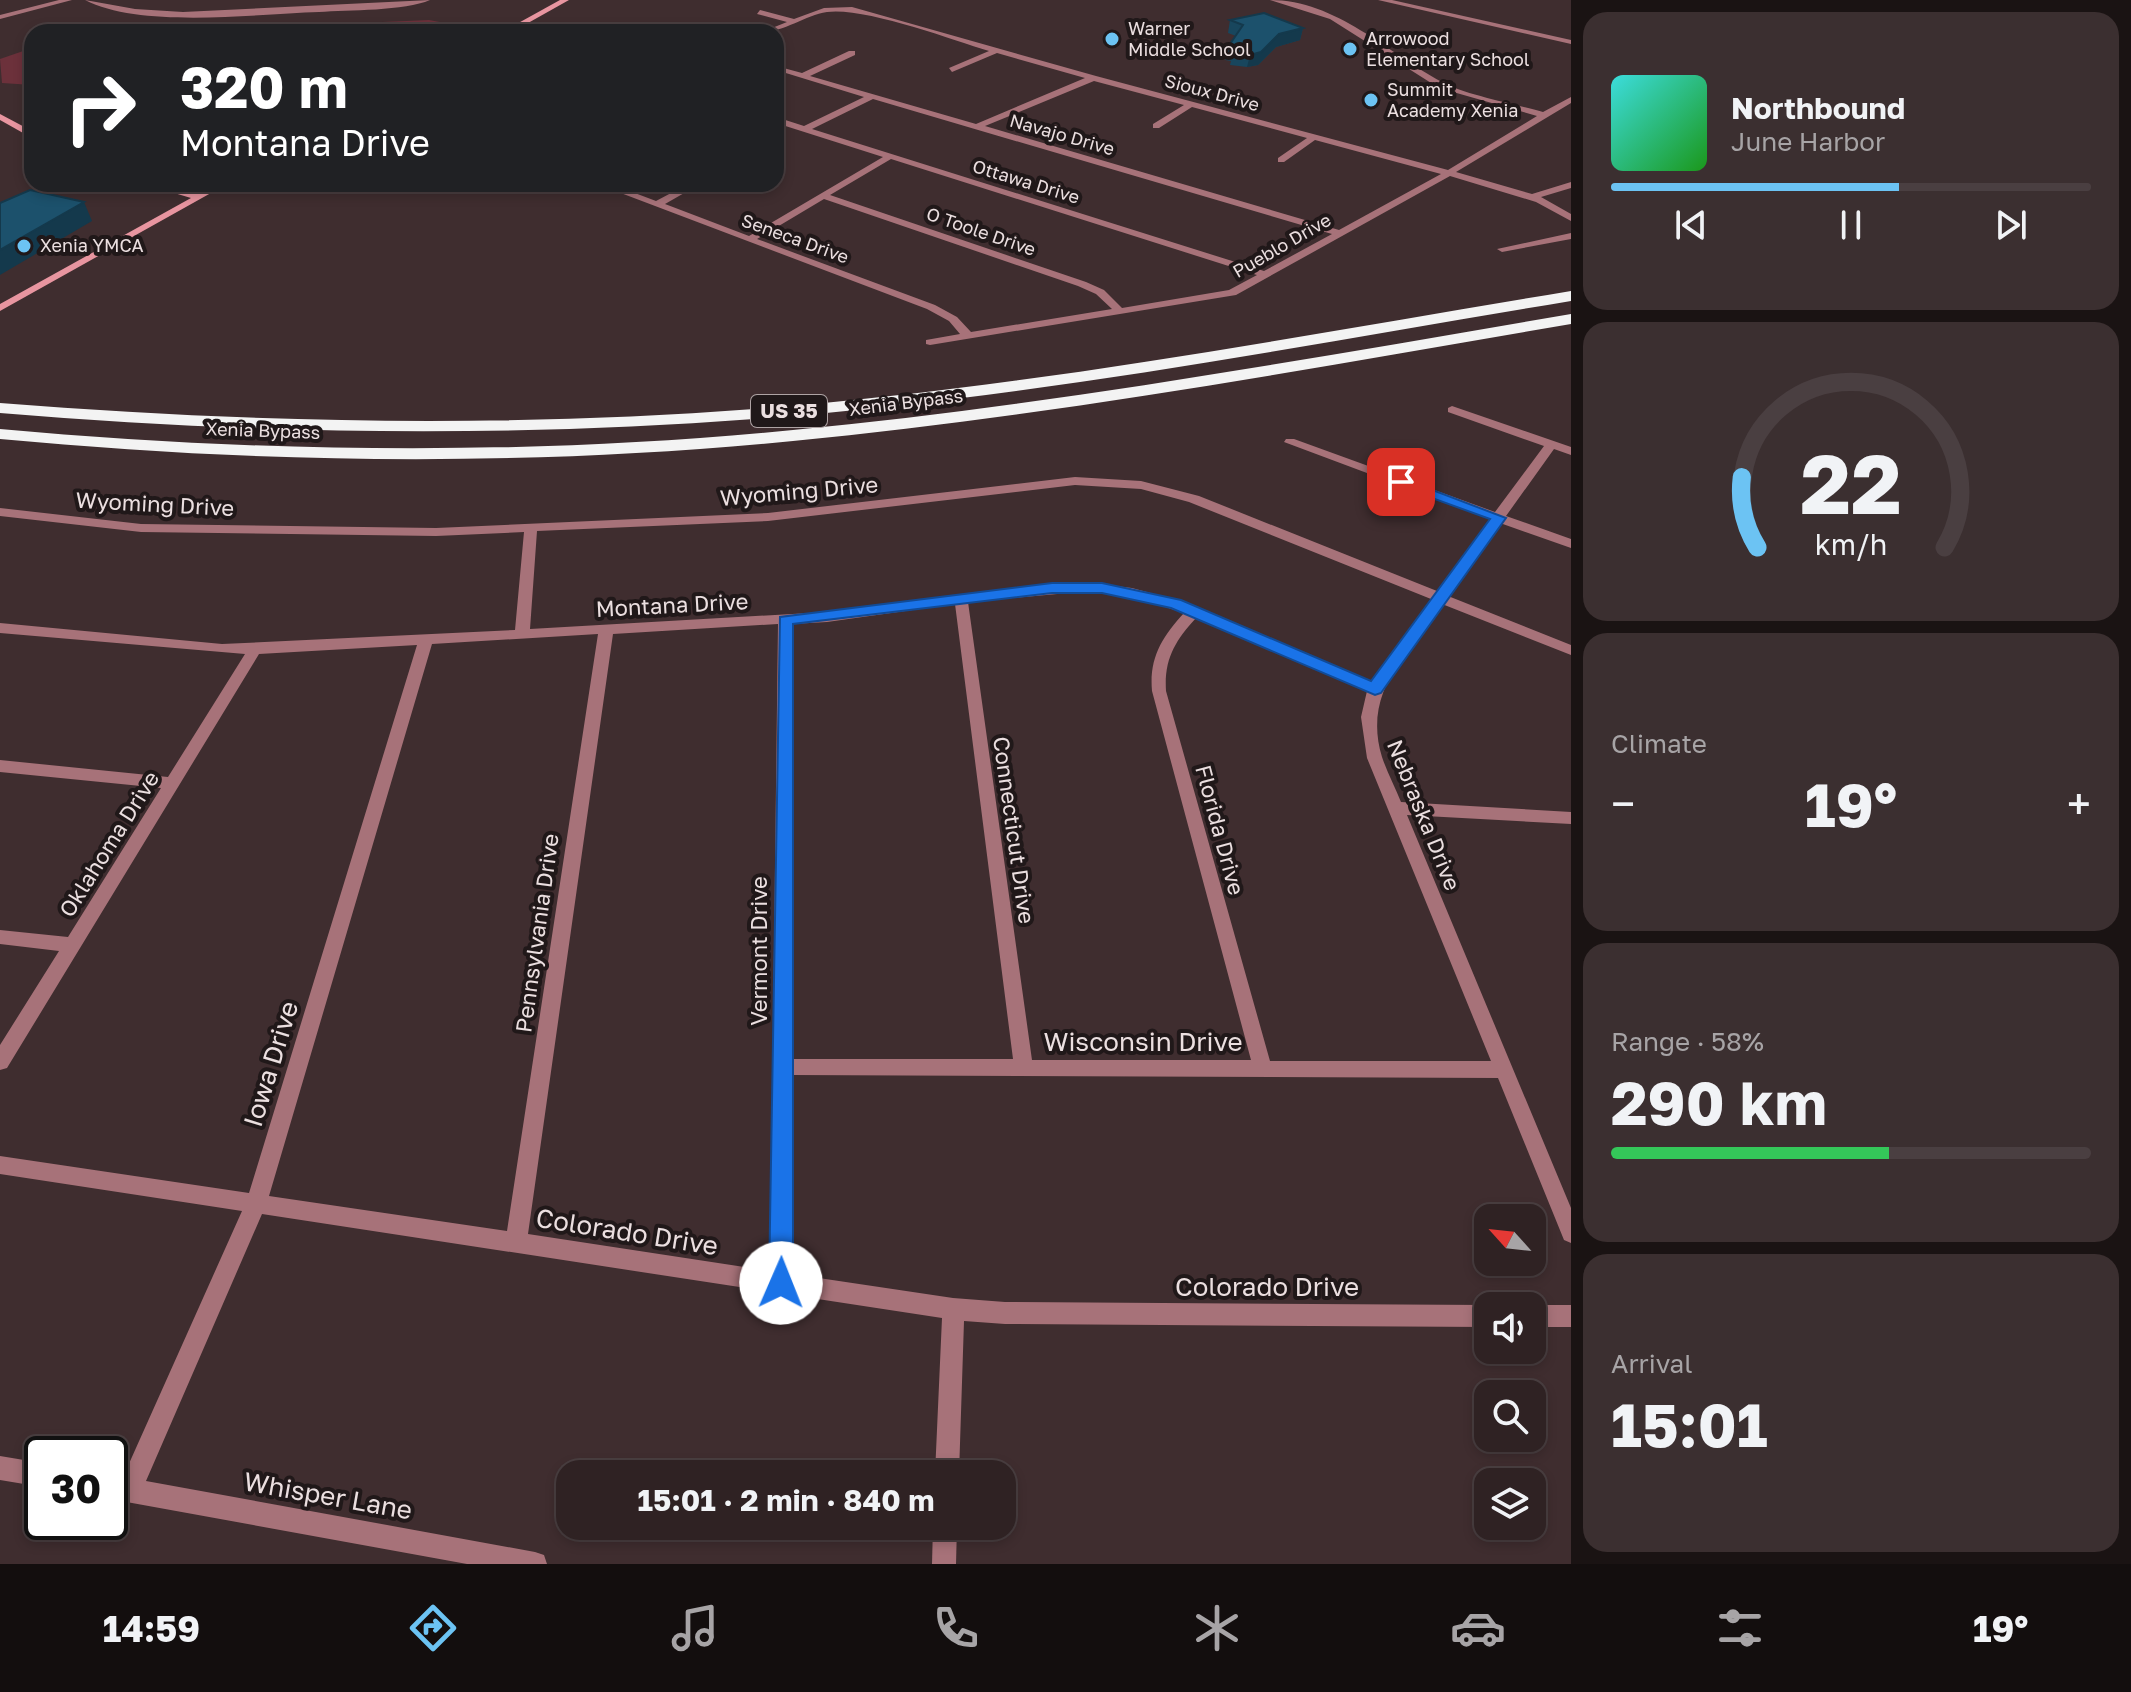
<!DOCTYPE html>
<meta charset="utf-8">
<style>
:root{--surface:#2f2223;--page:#3b2f30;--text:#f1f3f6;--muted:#a7a4a6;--line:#4a3f41;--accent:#6cc3f3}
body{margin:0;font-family:"Golos Text",sans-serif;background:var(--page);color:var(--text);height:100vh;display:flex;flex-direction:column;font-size:30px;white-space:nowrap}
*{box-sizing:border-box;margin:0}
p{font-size:26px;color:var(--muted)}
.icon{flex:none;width:44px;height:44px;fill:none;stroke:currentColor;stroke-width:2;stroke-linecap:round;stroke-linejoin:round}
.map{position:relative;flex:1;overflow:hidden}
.drawer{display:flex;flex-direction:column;gap:12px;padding:12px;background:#1a1313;width:560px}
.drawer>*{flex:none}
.hud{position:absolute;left:24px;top:24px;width:760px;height:168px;border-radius:24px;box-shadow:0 4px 12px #0003,0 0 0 2px var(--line);background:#202124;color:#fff;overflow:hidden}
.needle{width:52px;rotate:297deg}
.fabs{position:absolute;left:1474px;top:1204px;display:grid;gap:16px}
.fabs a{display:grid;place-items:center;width:72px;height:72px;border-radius:16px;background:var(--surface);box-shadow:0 4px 12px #0003,0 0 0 2px var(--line);font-size:40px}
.speed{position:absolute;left:24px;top:1436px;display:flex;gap:16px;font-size:40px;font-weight:700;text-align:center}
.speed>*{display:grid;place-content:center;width:104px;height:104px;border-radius:50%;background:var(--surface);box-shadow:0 4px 12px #0003,0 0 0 2px var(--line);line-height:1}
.speed .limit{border:4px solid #111;border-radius:12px;background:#fff;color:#111}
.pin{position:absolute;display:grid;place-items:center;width:68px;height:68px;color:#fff;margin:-34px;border-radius:16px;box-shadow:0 4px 12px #0006}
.me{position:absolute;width:88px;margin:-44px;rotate:1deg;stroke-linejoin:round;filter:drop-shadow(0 0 6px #0008)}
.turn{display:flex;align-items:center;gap:28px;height:168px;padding:0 24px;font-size:36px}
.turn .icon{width:104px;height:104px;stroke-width:2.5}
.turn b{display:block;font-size:56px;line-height:68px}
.big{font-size:60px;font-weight:700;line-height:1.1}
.drawer .widget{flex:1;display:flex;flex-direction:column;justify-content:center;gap:12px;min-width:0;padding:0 28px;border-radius:24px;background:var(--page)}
.drawer .dial{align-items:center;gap:0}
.dial svg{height:208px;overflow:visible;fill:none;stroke:var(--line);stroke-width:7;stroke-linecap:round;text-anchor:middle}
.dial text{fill:var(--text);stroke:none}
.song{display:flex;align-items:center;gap:24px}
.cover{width:96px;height:96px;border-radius:12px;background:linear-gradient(135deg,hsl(180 70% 55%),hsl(120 70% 35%))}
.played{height:8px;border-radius:4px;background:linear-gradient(90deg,var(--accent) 60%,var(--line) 60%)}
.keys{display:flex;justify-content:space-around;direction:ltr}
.heat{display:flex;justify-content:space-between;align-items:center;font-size:44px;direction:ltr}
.charge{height:12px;border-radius:6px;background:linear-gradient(90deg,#34c759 58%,var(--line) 0)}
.trip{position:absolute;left:556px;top:1460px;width:460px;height:80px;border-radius:24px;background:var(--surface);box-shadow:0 4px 12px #0003,0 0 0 2px var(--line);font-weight:700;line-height:80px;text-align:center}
.menu{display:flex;height:128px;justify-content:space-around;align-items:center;background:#130e0e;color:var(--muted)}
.menu .icon{width:56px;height:56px}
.menu .on{color:var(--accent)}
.menu b{font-size:36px;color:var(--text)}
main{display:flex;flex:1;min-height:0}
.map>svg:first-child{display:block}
.green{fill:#6c313b}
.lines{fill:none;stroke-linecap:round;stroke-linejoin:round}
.street{fill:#a77279;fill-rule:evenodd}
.secondary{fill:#e895a0;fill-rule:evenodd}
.highway{fill:#f3f3f3;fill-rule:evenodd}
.wall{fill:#18465d}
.shaded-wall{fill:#14394c}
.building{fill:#1c516c;stroke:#14394c;stroke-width:2}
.route{fill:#1a73e8;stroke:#114b97;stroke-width:2}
.poi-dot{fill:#6cc3f3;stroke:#201819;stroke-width:3}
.labels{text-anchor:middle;stroke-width:8;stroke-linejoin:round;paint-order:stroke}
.far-poi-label{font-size:18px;fill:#ebdfe0;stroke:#201819;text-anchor:start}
.far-street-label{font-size:18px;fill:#ebdfe0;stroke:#201819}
.shield{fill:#201819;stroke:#aea3a4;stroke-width:2}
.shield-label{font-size:20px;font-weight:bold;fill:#ebdfe0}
.street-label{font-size:22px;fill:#ebdfe0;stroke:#201819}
.near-street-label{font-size:26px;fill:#ebdfe0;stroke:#201819}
</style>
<main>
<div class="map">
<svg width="1571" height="1564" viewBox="0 0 1571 1564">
<rect width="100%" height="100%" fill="#3f2d2f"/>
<g class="green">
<polygon points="429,20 493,32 214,32 222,29"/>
<polygon points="32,48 32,85 2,83 0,59"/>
</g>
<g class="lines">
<g class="street">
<polygon points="59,0 72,0 0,19 0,15"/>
<path d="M85,0L135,9L183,12L430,0C405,11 348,10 319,12C256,14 141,29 85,0Z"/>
<path d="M1270,0C1336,0 1388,53 1442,82C1465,95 1516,104 1543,112L1571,97V103L1456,172L1532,194L1571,182V188L1541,197L1571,214V221L1536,202L1450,176L1236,295L930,345L926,344V340L960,334L949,321L927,309L597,184H611L656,201L688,184H700L665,204L749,236L883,157L776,123V117L804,126L864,97L776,70V66L802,73L849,51H855V55L810,76L976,124L1085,78L997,53L952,72L949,68L989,51C950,39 864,7 827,12C805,15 785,32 762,32L787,22L757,14L760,10L794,19L824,8L852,7L1096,76L1448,170L1537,116L1439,88L1330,19ZM1094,81L1184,105L1153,124V128H1159L1192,107L1307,138L1278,158V162H1284L1315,140L1441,174L1339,230L985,126ZM873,99L1332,234L1264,271L812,129ZM891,159L1257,275L1229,290L1122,308L1104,290L1086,282L830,195ZM824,199L1078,286L1096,294L1112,309L971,332L957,317L935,305L757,239Z"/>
<polygon points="1378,0 1392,0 1571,40 1571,44"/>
<polygon points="1571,233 1571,239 1502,252 1497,249"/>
<path d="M1452,406L1571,447V455L1554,449L1506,516L1571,539V548L1500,523L1448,596L1571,645V655L1442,604C1408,652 1362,692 1382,757C1387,772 1395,787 1401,802L1571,812V824L1407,815L1571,1208V1243L1564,1240L1498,1078L792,1075V1274L953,1298L1005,1302L1488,1305L1490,1306H1488V1327L1005,1324L964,1321L959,1474H935L942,1318L262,1214L146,1481L535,1552L544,1555L547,1564H467L110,1499V1475L123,1477L242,1211L0,1174V1156L249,1193L417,645L259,654L7,1068L0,1070V1045L59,951L0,944V930L68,937L161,788L0,772V760L168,777L245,654L0,633V623L222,644L515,630L524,532L436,536L141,532L0,516V508L141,524L436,528L768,513L1075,477L1141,481L1199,496L1437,591L1490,519L1284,442L1286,439H1294L1495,512L1544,446L1448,412V408ZM1075,485L1141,489L1189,502L1431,599L1372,682L1180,601L1132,588L1090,583L1003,589L827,612L530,629L537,531L768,521ZM1090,591L1131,596L1184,613C1162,637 1149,658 1152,691L1251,1060H1032L968,602ZM955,604L1013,1059H792V624L827,622ZM1196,618L1367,691L1361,717L1367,758L1491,1061H1270L1166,691C1164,659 1175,641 1196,618ZM778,624L770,1271L528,1234L613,634ZM598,634L507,1231L269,1196L432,644Z"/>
<polygon points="1532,1305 1571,1305 1571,1327 1532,1327 1532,1306 1530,1306"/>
<polygon points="0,1456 42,1463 42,1487 0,1480"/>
<polygon points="933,1526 957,1526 956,1564 932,1564"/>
</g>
<g class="secondary">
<polygon points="560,0 569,0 512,32 502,32"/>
<polygon points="0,114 32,131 32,138 0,120"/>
<polygon points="144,184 160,184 198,194 215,184 227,184 0,311 0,304 191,198"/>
</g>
<g class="highway">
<path d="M1571,291V301C1300,346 1028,399 754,419C502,438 251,434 0,413V403C251,423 502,428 754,409C1028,388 1299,336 1571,291Z"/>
<path d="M1571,314V324C1313,368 1054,416 793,441C529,467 264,464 0,439V429C264,453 529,456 793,430C1054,405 1312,358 1571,314Z"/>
</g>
</g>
<polygon class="wall" points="1230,20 1303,28 1300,40 1276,47 1258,65 1247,67 1230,65 1231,61 1225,60 1228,47 1236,36 1228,33"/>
<g class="shaded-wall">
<polygon points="1303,28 1300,40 1276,47 1258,65 1247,67 1250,55 1279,34"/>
<polygon points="84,202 92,221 0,275 0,250"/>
</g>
<g class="building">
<polygon points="1264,13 1303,28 1279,34 1261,52 1250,55 1233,52 1235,49 1228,47 1243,25 1230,20"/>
<polygon points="30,190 84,202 0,250 0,203"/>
</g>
<polygon class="route" points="1401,478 1506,518 1381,693 1375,695 1171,608 1102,593 1052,593 793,624 793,1283 790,1292 781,1295 772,1292 769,1283 780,617 1052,583 1102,583 1181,600 1371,681 1490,519 1396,485 1393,482"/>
<g class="poi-dot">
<circle cx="1112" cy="39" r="8"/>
<circle cx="1350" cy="49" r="8"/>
<circle cx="1371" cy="100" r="8"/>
<circle cx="24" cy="246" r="8"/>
</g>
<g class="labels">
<g class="far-poi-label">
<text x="1128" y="35">Warner<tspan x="1128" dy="21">Middle School</tspan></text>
<text x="1366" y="45">Arrowood<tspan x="1366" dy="21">Elementary School</tspan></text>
<text x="1387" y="96">Summit<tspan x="1387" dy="21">Academy Xenia</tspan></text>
<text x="40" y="252">Xenia YMCA</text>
</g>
<g class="far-street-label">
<text transform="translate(1212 93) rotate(15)" y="6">Sioux Drive</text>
<text transform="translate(1062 135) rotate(16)" y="6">Navajo Drive</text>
<text transform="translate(1026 182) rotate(17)" y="6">Ottawa Drive</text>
<text transform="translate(981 232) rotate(19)" y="6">O Toole Drive</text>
<text transform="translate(795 239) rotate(20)" y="6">Seneca Drive</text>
<text transform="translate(1282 246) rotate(-30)" y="6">Pueblo Drive</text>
<text transform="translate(906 403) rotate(-7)" y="6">Xenia Bypass</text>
<text transform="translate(263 431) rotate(2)" y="6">Xenia Bypass</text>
</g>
<rect class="shield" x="751" y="395" width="76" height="32" rx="6"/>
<g class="shield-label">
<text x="789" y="418">US 35</text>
</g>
<g class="street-label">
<text transform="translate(799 491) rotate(-5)" y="8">Wyoming Drive</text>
<text transform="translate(155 504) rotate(3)" y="8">Wyoming Drive</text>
<text transform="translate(672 605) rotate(-3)" y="8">Montana Drive</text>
<text transform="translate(1424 815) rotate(68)" y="8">Nebraska Drive</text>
<text transform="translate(1014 830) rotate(82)" y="8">Connecticut Drive</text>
<text transform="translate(1220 830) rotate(75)" y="8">Florida Drive</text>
<text transform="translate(109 844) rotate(-58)" y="8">Oklahoma Drive</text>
<text transform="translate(537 933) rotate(-82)" y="8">Pennsylvania Drive</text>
<text transform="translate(759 951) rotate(-90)" y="8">Vermont Drive</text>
</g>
<g class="near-street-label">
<text x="1143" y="1051">Wisconsin Drive</text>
<text transform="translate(271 1064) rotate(-73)" y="9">Iowa Drive</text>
<text transform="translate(627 1232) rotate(9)" y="9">Colorado Drive</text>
<text x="1267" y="1296">Colorado Drive</text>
<text transform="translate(328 1496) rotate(10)" y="9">Whisper Lane</text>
</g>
</g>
</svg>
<div class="fabs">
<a><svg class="needle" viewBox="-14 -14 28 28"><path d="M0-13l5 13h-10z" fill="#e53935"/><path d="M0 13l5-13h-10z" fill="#a7a4a6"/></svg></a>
<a><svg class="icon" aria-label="sound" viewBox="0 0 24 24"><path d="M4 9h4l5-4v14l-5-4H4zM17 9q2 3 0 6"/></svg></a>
<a><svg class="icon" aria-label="search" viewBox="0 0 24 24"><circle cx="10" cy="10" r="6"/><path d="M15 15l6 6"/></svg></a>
<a><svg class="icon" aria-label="layers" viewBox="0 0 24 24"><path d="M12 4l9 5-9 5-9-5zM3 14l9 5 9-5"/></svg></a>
</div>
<div class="speed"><div class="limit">30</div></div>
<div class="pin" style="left:1401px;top:482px;background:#d93025"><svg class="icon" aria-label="arrive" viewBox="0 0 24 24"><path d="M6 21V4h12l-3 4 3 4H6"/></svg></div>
<svg class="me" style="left:781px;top:1283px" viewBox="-20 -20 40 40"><circle r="19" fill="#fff"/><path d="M0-13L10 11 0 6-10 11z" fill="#1a73e8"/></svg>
<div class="trip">15:01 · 2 min · 840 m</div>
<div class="hud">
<div class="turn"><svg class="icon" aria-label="right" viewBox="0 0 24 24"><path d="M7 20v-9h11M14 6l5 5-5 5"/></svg><div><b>320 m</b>Montana Drive</div></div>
</div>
</div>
<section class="drawer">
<div class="widget">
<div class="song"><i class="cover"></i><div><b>Northbound</b><p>June Harbor</p></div></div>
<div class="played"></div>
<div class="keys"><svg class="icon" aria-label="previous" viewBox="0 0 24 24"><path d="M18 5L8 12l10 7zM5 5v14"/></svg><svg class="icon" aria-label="pause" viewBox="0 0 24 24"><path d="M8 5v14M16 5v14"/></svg><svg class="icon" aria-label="next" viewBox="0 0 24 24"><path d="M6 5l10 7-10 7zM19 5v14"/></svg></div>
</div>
<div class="widget dial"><svg viewBox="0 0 100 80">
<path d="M14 69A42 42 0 1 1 86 69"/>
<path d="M14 69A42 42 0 0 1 8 42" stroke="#6cc3f3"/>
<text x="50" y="56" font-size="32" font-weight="700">22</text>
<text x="50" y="72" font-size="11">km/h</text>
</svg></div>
<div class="widget"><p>Climate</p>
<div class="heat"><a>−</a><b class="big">19°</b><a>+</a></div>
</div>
<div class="widget"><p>Range · 58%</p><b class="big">290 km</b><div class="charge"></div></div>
<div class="widget"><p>Arrival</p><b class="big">15:01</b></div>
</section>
</main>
<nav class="menu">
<b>14:59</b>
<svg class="icon on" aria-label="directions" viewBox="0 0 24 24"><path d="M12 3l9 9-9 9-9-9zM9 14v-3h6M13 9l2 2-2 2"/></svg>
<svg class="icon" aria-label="music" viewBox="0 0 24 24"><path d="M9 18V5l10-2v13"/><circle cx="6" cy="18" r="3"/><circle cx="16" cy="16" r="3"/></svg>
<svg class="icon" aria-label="phone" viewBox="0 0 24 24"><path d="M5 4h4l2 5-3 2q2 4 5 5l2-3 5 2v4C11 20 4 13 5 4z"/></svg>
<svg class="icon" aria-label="climate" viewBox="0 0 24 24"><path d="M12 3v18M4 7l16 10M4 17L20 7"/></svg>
<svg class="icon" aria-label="car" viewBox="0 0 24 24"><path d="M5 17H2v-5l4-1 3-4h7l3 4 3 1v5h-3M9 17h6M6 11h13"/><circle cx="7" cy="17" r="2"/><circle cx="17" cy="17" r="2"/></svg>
<svg class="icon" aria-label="filters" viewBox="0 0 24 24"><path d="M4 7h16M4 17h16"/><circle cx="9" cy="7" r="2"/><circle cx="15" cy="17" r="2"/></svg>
<b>19°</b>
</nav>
